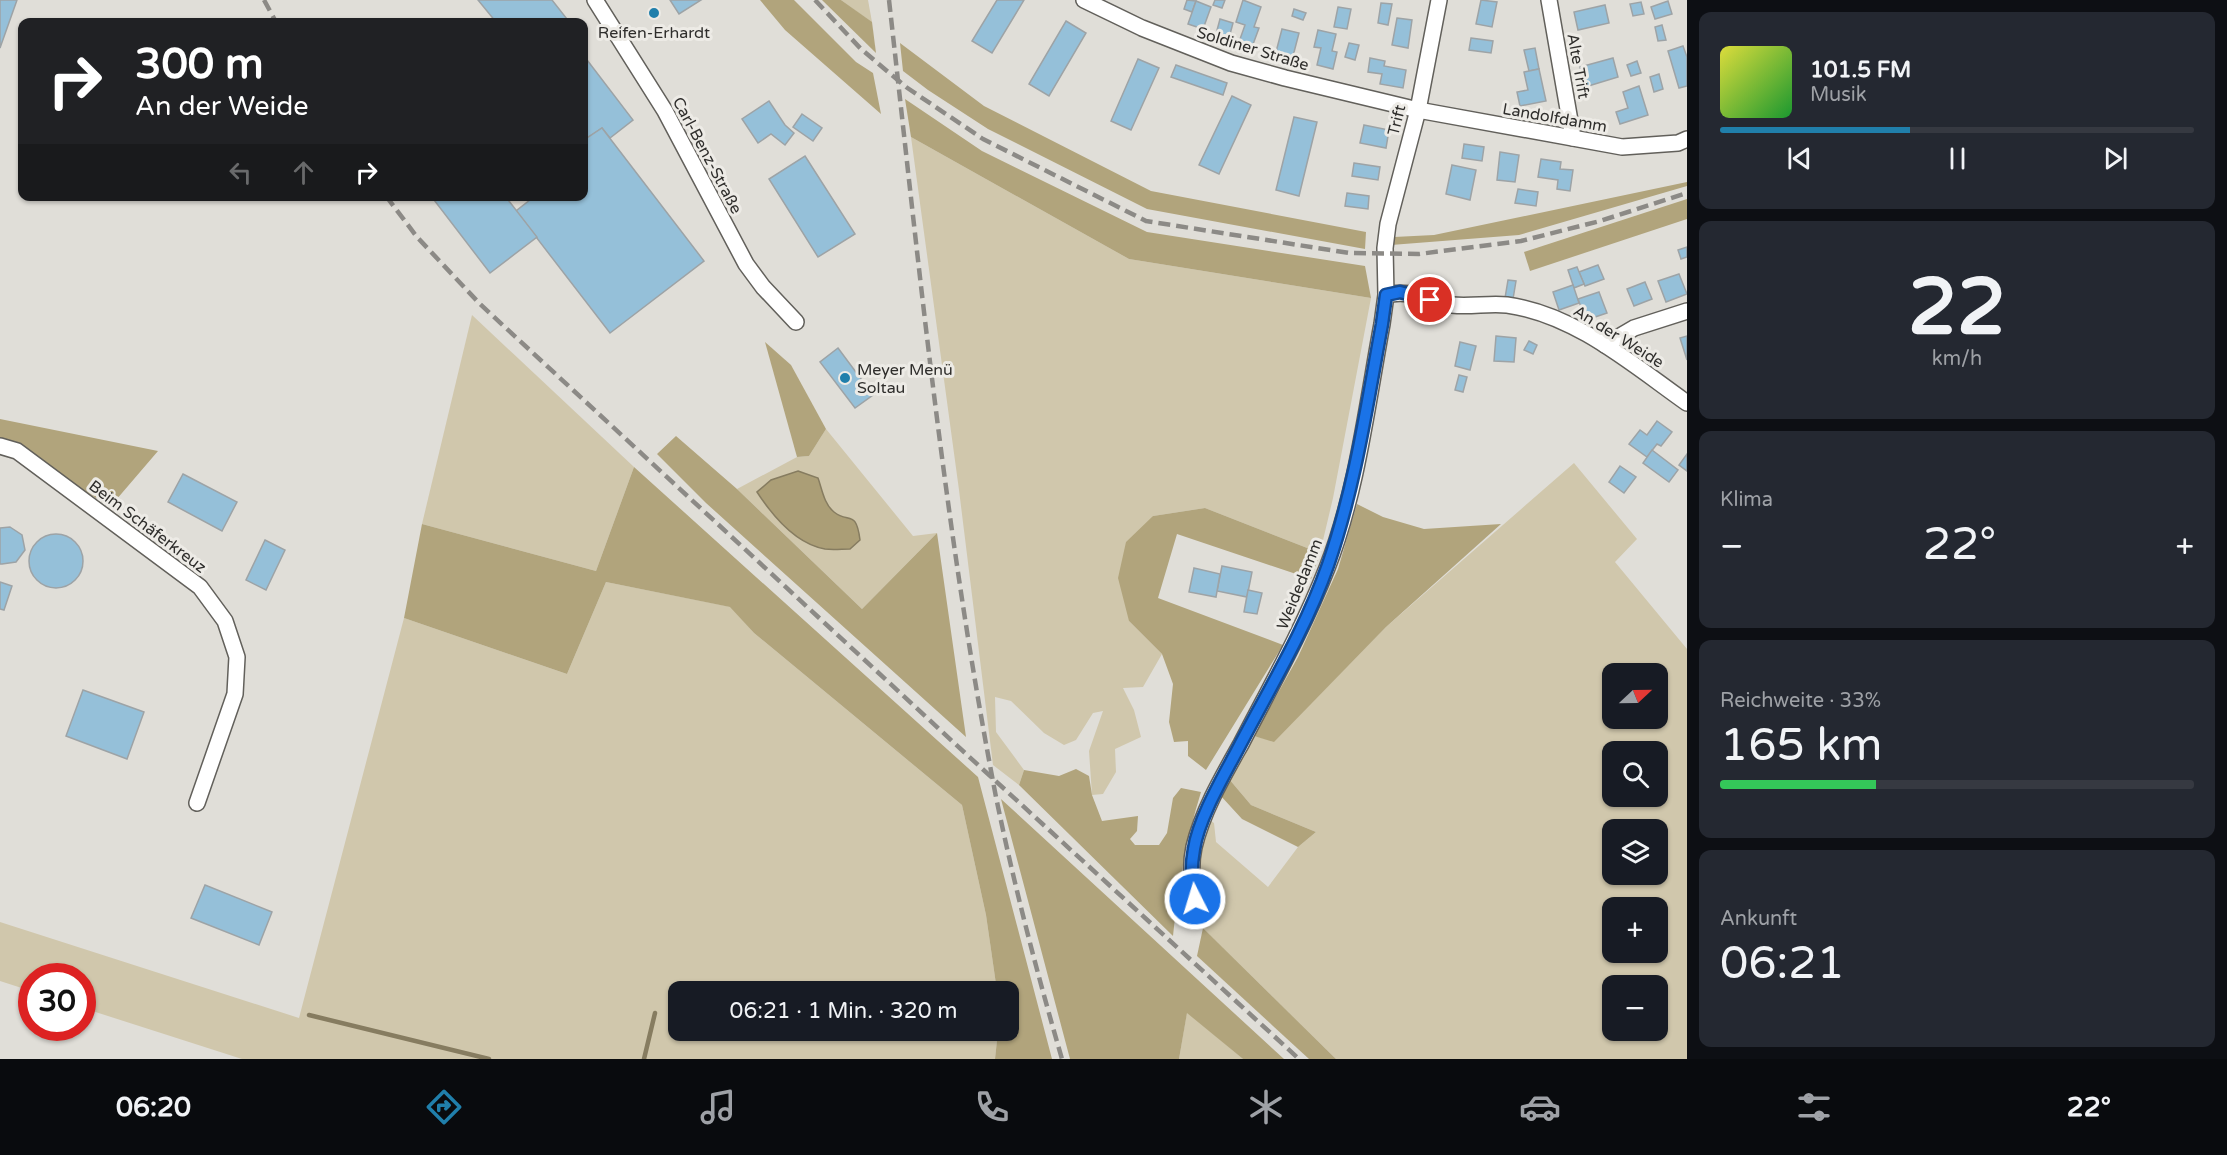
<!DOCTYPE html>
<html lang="de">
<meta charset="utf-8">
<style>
:root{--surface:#171b24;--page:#242831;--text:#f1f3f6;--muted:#9ea1a6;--line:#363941;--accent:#207fab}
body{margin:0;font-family:"Varela Round",sans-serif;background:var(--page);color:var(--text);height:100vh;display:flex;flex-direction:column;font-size:22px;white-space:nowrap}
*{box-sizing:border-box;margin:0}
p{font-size:20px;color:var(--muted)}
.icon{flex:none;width:33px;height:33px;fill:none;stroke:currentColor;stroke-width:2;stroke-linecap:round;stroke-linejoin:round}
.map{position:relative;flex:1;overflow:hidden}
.drawer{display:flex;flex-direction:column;gap:12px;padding:12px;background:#0d0f14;width:540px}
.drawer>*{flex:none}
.top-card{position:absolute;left:18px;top:18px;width:570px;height:183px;border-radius:12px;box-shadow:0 2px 4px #0004;background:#202124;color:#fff;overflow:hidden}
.needle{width:39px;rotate:68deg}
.controls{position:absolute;left:1602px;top:663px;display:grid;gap:12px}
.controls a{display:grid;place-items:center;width:66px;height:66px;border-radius:12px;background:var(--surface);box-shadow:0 2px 4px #0004;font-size:30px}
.speed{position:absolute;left:18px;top:963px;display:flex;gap:12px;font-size:30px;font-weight:700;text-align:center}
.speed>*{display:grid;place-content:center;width:78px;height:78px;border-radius:50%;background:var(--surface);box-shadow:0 2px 4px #0004;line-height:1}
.speed .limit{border:9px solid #d22;background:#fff;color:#111}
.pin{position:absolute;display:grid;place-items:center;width:51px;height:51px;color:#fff;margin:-26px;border:3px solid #fff;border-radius:50%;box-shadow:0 2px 6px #0007}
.me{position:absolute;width:66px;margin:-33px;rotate:355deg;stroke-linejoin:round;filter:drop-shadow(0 0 4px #0008)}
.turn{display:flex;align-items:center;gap:21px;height:126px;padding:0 18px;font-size:27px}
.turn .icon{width:78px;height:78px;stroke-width:2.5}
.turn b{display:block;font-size:42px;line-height:51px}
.lanes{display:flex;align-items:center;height:57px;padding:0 18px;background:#0003;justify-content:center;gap:30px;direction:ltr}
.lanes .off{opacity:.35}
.big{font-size:45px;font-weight:600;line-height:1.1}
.drawer .tile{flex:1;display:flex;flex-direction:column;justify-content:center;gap:9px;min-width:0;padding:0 21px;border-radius:12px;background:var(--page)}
.drawer .dial{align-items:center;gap:0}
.dial b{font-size:78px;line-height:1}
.song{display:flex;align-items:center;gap:18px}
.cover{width:72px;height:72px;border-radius:9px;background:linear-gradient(135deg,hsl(60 70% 55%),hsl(130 70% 35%))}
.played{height:6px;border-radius:3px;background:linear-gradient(90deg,var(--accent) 40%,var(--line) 40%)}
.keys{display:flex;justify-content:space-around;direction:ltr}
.heat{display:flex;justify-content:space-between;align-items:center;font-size:33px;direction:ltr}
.charge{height:9px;border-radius:4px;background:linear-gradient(90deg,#34c759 33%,var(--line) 0)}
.trip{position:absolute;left:668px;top:981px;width:351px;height:60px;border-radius:12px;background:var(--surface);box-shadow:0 2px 4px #0004;font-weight:600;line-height:60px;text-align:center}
.tabs{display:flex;height:96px;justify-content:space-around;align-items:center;background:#090b0e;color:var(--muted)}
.tabs .icon{width:42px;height:42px}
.tabs .active{color:var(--accent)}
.tabs b{font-size:27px;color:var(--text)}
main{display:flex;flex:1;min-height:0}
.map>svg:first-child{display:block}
.green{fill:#d0c7ac;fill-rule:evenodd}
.forest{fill:#b1a47c}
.water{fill:#ab9e76;stroke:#867c60;stroke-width:1.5}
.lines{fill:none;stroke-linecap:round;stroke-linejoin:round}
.stream{stroke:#867c60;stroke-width:4.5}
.building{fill:#95c0d9;stroke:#9da3a6;stroke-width:1.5}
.minor-casing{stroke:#62605b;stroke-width:18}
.minor{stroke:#fff;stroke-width:15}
.rail{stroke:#8c8a86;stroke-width:4.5;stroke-dasharray:12 6;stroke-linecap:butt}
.route-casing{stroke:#114b97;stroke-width:15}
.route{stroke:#1a73e8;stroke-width:10}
.poi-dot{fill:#207fab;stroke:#edebe6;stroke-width:2}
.labels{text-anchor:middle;stroke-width:6;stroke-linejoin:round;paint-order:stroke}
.poi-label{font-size:16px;fill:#2f2e2c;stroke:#edebe6}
.street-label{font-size:16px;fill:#2f2e2c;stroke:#edebe6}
</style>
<main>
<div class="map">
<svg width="1687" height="1059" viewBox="0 0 1687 1059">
<rect width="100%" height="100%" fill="#e0ded8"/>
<g class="green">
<polygon points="841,0 868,0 872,22 871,22"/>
<polygon points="911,137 1129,259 1371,298 1333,498 1320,553 1205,508 1153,516 1129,621 1162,654 1143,687 1123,688 1134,710 1141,737 1115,749 1116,772 1103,794 1092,795 1089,751 1103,711 1093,713 1076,740 1064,745 1044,733 1011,701 995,697 996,732 1024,770 1019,785 993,765 959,490"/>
<polygon points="472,315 634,467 596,571 422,524"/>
<polygon points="826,429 913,536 937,533 862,609 737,489 797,457 809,456"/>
<path d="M1574,463L1637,539L1615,562L1687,649V1059H1336L1203,928L1198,878L1199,851L1208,819L1214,823L1216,842L1268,887L1298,847L1316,832L1251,805L1229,779L1254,736L1274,741L1386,627ZM1612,674H1658V718H1612ZM1612,752H1658V796H1612ZM1612,830H1658V874H1612ZM1612,908H1658V952H1612ZM1612,986H1658V1030H1612Z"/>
<polygon points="606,582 731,607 754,633 962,805 986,915 997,991 678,992 678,1030 998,1031 995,1059 242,1059 83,1008 82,976 32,976 31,991 0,981 0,922 299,1018 404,618 567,674"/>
<polygon points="1187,1012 1243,1059 1179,1059"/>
</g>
<g class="forest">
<polygon points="760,0 794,0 856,62 873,73 881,114 785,30"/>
<polygon points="822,0 841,0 872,22 876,53"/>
<polygon points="900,43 984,106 1151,191 1366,232 1365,249 1147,209 988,129 928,90 903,71"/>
<polygon points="905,99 982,151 1147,232 1365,266 1371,298 1129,259 911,137"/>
<polygon points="1687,182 1687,186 1519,235 1391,245 1394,237 1434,235"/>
<polygon points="1687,199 1687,219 1530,271 1524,252"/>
<polygon points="765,342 791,365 826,429 809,456 797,457"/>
<polygon points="0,419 158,451 110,507 24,452 0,444"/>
<polygon points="676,436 737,489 862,609 937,533 966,737 706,503 657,454"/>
<polygon points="634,467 978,777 1052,1059 995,1059 998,1031 1008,1030 1008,992 997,991 986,915 962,805 754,633 730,607 606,582 567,674 404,618 422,524 596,571"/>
<polygon points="1357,504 1383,517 1424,529 1501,524 1386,627 1274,742 1254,736 1298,657 1338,569"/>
<polygon points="1205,508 1320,553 1311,579 1177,534 1158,598 1283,645 1206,770 1188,756 1188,741 1174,742 1169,722 1173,684 1162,654 1129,621 1118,578 1126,542 1153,516"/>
<path d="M1076,769L1089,776L1092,795L1102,821L1138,816L1137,831L1130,839L1135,845H1159L1167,833L1173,798L1181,788L1201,792C1186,840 1178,887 1173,936L1019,785L1024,770L1059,776Z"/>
<polygon points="1229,779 1251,805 1316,832 1298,847 1242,819 1220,795"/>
<polygon points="1001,799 1284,1059 1243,1059 1187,1013 1179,1059 1070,1059"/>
<polygon points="1203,928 1336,1059 1309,1059 1197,956"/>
</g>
<path class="water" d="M798,471L818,478C822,489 824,504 834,512C849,524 856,509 860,540L850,549C842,549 833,550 825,549C796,544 772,515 757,492L771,480Z"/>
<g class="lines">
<g class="stream">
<polyline points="309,1015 489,1059"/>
<polyline points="644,1059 655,1013"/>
</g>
</g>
<g class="building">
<polygon points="0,0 17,0 0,48"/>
<polygon points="478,0 552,0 567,19 563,22 496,22"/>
<polygon points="670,0 701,0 679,14"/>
<polygon points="997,0 1024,0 992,53 972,41"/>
<polygon points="1187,0 1196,1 1192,12 1184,9"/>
<polygon points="1215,0 1225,0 1222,8 1213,5"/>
<polygon points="1243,0 1261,7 1254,27 1259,28 1252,47 1239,42 1245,25 1236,22"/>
<polygon points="1481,0 1497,2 1492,27 1476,24"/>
<polygon points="1196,1 1211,7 1203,29 1188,24"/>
<polygon points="1668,1 1672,14 1655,19 1651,7"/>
<polygon points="1641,2 1644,14 1633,16 1630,4"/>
<polygon points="1381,3 1392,4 1388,25 1378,23"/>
<polygon points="1605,5 1609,23 1578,30 1574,12"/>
<polygon points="1338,7 1351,9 1347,29 1334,27"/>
<polygon points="1294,9 1306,13 1303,20 1292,16"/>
<polygon points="1397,18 1412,20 1408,48 1392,45"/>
<polygon points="1220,19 1233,23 1229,38 1216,34"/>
<polygon points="1066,21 1086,33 1049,96 1029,84"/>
<polygon points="1662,25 1666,40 1658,41 1655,27"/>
<polygon points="1282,29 1299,33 1293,56 1276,52"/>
<polygon points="1318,30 1336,34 1332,51 1337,52 1333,69 1317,65 1321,48 1314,47"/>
<polygon points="1471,38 1493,41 1491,53 1469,50"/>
<polygon points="1349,43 1359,45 1355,60 1345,57"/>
<polygon points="1683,46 1687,57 1687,86 1679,88 1668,51"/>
<polygon points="1535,48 1539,69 1529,71 1524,50"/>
<polygon points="584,56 633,120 610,138 602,128 584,140"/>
<polygon points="1370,58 1385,61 1384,66 1406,70 1403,88 1380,84 1382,74 1368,72"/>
<polygon points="1613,58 1618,77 1585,87 1580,67"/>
<polygon points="1138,59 1159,68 1131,130 1111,121"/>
<polygon points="1637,61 1641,73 1631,76 1627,65"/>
<polygon points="1176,65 1227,83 1223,95 1171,77"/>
<polygon points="1539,69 1546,101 1520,106 1517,92 1528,90 1524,72"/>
<polygon points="1659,74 1663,89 1654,92 1650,77"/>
<polygon points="1639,86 1648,115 1620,124 1616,112 1628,108 1623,92"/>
<polygon points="1232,96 1251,105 1219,174 1199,165"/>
<polygon points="769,101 785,125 794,133 785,145 771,134 758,143 742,119"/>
<polygon points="802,114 822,128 813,141 793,127"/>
<polygon points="1294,117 1317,122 1299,196 1276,190"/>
<polygon points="1364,125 1389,130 1386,148 1360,143"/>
<polygon points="602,128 704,261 610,333 516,211 535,196 584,196 584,140"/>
<polygon points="1464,144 1484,147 1482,161 1462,158"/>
<polygon points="1500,152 1519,155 1515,182 1497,180"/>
<polygon points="805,156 855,234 818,257 769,179"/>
<polygon points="1541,159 1561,162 1560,169 1573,170 1570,191 1557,189 1558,180 1538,177"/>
<polygon points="1354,163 1380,167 1378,180 1352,176"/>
<polygon points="1452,165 1476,170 1470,200 1446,194"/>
<polygon points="1518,189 1538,192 1536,206 1515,203"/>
<polygon points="1347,193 1369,196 1368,209 1345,206"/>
<polygon points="431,196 505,196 537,237 490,273"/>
<polygon points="1687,247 1687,257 1681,259 1678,250"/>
<polygon points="1598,265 1604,279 1585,286 1579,272"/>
<polygon points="1577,267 1584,284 1574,288 1568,270"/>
<polygon points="1679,274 1687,294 1666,302 1658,281"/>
<polygon points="1508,280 1516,281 1513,299 1505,298"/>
<polygon points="1645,282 1652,299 1634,306 1627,289"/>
<polygon points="1573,285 1579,303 1559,310 1553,292"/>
<polygon points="1599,292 1607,313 1586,320 1578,299"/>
<polygon points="1496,336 1516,338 1514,362 1494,361"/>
<polygon points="1687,336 1687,360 1680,338"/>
<polygon points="1529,341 1537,345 1533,354 1524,350"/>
<polygon points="1460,342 1476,346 1470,370 1455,366"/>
<polygon points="838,348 873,395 855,408 820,362"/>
<polygon points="1459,375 1467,377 1463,392 1455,390"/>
<polygon points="1657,421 1672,432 1661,446 1657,444 1647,457 1629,444 1640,430 1647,435"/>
<polygon points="1652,450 1678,470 1669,482 1643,463"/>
<polygon points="1687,454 1687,471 1679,465"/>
<polygon points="1620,466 1636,477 1624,493 1609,482"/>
<polygon points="183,474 237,502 222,531 168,502"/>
<polygon points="10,527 22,535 25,550 16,562 2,564 0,564 0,528"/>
<circle cx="56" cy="561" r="27"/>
<polygon points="265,540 285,550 266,590 246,580"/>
<polygon points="1222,566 1252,572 1247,597 1217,591"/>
<polygon points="1194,568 1220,574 1216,597 1189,592"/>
<polygon points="0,582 12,586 4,610 0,609"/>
<polygon points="1248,590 1262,593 1257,614 1244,612"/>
<polygon points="83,690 144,712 127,759 66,736"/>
<polygon points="205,885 272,912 259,945 191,918"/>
</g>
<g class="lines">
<g class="minor-casing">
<g id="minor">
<polyline points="595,0 665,111 746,264 763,287 796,322"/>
<polyline points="1084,0 1142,28 1231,63 1285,78 1418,110 1622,147 1678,143 1687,139"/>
<polyline points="1549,0 1573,138"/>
<path d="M1386,295C1413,288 1427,303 1452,305C1471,307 1489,303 1507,305C1575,314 1633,365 1687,403"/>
<polyline points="1605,345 1634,328 1687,311"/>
<polyline points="0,446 17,451 200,587 225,621 237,657 235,694 197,803"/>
<path d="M1198,914C1193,892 1189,870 1194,847C1203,810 1223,776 1241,744C1271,686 1303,629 1327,568C1357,492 1367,405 1382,324L1386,295L1385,248L1388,224L1418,110L1439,0"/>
</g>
</g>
<use href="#minor" class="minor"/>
<g class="rail">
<polyline points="264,0 276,22"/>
<polyline points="815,0 861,49 906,87 983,139 1146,221 1349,253 1419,254 1521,241 1600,221 1687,193"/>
<path d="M889,0C919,266 945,534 996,797C1014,885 1037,973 1062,1059"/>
<polyline points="386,196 417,237 480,304 964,752 1299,1059"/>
</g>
</g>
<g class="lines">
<g class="route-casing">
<path id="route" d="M1195,899C1191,883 1191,865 1194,849C1199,817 1225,774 1240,745C1271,686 1306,628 1328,565C1355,487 1367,405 1382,324L1386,295L1400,292L1430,300"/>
</g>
<use href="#route" class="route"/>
</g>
<g class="poi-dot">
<circle cx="654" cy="13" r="6"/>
<circle cx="845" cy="378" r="6"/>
</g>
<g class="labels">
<g class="poi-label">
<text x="654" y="38">Reifen-Erhardt</text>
<text x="857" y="375" text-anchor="start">Meyer Menü<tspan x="857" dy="18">Soltau</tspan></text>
</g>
<g class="street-label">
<text transform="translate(1253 48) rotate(17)" y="6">Soldiner Straße</text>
<text transform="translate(1579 66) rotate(80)" y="6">Alte Trift</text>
<text transform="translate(1555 117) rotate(10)" y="6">Landolfdamm</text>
<text transform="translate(1396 120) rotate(-76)" y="6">Trift</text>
<text transform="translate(708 155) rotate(62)" y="6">Carl-Benz-Straße</text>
<text transform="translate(1619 336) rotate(32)" y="6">An der Weide</text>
<text transform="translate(148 526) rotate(37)" y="6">Beim Schäferkreuz</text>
<text transform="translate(1299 584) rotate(-68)" y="6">Weidedamm</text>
</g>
</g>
</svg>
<div class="controls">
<a><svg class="needle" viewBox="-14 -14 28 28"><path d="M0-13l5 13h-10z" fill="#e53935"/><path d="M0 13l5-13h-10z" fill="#9ea1a6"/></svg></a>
<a><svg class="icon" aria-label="search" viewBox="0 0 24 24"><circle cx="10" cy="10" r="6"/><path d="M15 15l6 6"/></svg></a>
<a><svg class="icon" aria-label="layers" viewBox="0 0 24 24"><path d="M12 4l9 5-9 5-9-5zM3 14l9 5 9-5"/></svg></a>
<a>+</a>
<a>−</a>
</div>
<div class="speed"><div class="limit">30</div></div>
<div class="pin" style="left:1430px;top:300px;background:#d93025"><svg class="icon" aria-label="arrive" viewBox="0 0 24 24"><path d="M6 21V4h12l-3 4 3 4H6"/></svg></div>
<svg class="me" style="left:1195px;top:899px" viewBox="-20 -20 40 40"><circle r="17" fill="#1a73e8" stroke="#fff" stroke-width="3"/><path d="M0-11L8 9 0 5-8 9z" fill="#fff"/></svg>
<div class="trip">06:21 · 1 Min. · 320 m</div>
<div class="top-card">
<div class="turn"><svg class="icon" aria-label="right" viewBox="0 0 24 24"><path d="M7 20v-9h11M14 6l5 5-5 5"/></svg><div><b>300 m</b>An der Weide</div></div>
<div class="lanes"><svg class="icon off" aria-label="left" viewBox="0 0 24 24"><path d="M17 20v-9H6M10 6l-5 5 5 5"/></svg><svg class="icon off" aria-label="ahead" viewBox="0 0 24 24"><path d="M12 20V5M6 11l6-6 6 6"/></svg><svg class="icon" aria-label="right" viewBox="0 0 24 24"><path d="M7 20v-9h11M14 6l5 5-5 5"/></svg></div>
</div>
</div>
<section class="drawer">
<div class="tile">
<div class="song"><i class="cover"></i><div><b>101.5 FM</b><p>Musik</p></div></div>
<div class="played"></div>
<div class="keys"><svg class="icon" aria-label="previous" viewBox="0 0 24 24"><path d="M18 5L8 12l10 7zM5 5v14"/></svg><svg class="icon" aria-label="pause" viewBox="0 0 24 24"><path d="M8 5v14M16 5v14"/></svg><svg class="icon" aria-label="next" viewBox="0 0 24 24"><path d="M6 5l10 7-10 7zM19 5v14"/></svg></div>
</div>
<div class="tile dial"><b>22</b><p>km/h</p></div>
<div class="tile"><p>Klima</p>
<div class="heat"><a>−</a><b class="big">22°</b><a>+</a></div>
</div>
<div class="tile"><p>Reichweite · 33%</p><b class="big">165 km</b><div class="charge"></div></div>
<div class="tile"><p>Ankunft</p><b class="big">06:21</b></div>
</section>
</main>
<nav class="tabs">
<b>06:20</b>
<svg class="icon active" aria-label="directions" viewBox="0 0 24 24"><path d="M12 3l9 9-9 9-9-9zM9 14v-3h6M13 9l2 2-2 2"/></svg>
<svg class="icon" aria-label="music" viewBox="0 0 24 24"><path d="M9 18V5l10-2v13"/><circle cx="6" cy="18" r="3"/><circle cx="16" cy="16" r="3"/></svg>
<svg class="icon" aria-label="phone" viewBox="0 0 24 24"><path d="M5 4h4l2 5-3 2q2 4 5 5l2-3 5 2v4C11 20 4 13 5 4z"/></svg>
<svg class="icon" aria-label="climate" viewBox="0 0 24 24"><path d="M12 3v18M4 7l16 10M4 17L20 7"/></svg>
<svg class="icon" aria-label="car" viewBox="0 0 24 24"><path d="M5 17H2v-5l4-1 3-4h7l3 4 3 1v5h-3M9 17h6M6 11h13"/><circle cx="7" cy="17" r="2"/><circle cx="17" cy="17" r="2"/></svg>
<svg class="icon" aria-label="filters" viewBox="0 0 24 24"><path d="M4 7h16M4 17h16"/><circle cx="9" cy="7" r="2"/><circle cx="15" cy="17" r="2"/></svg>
<b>22°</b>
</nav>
